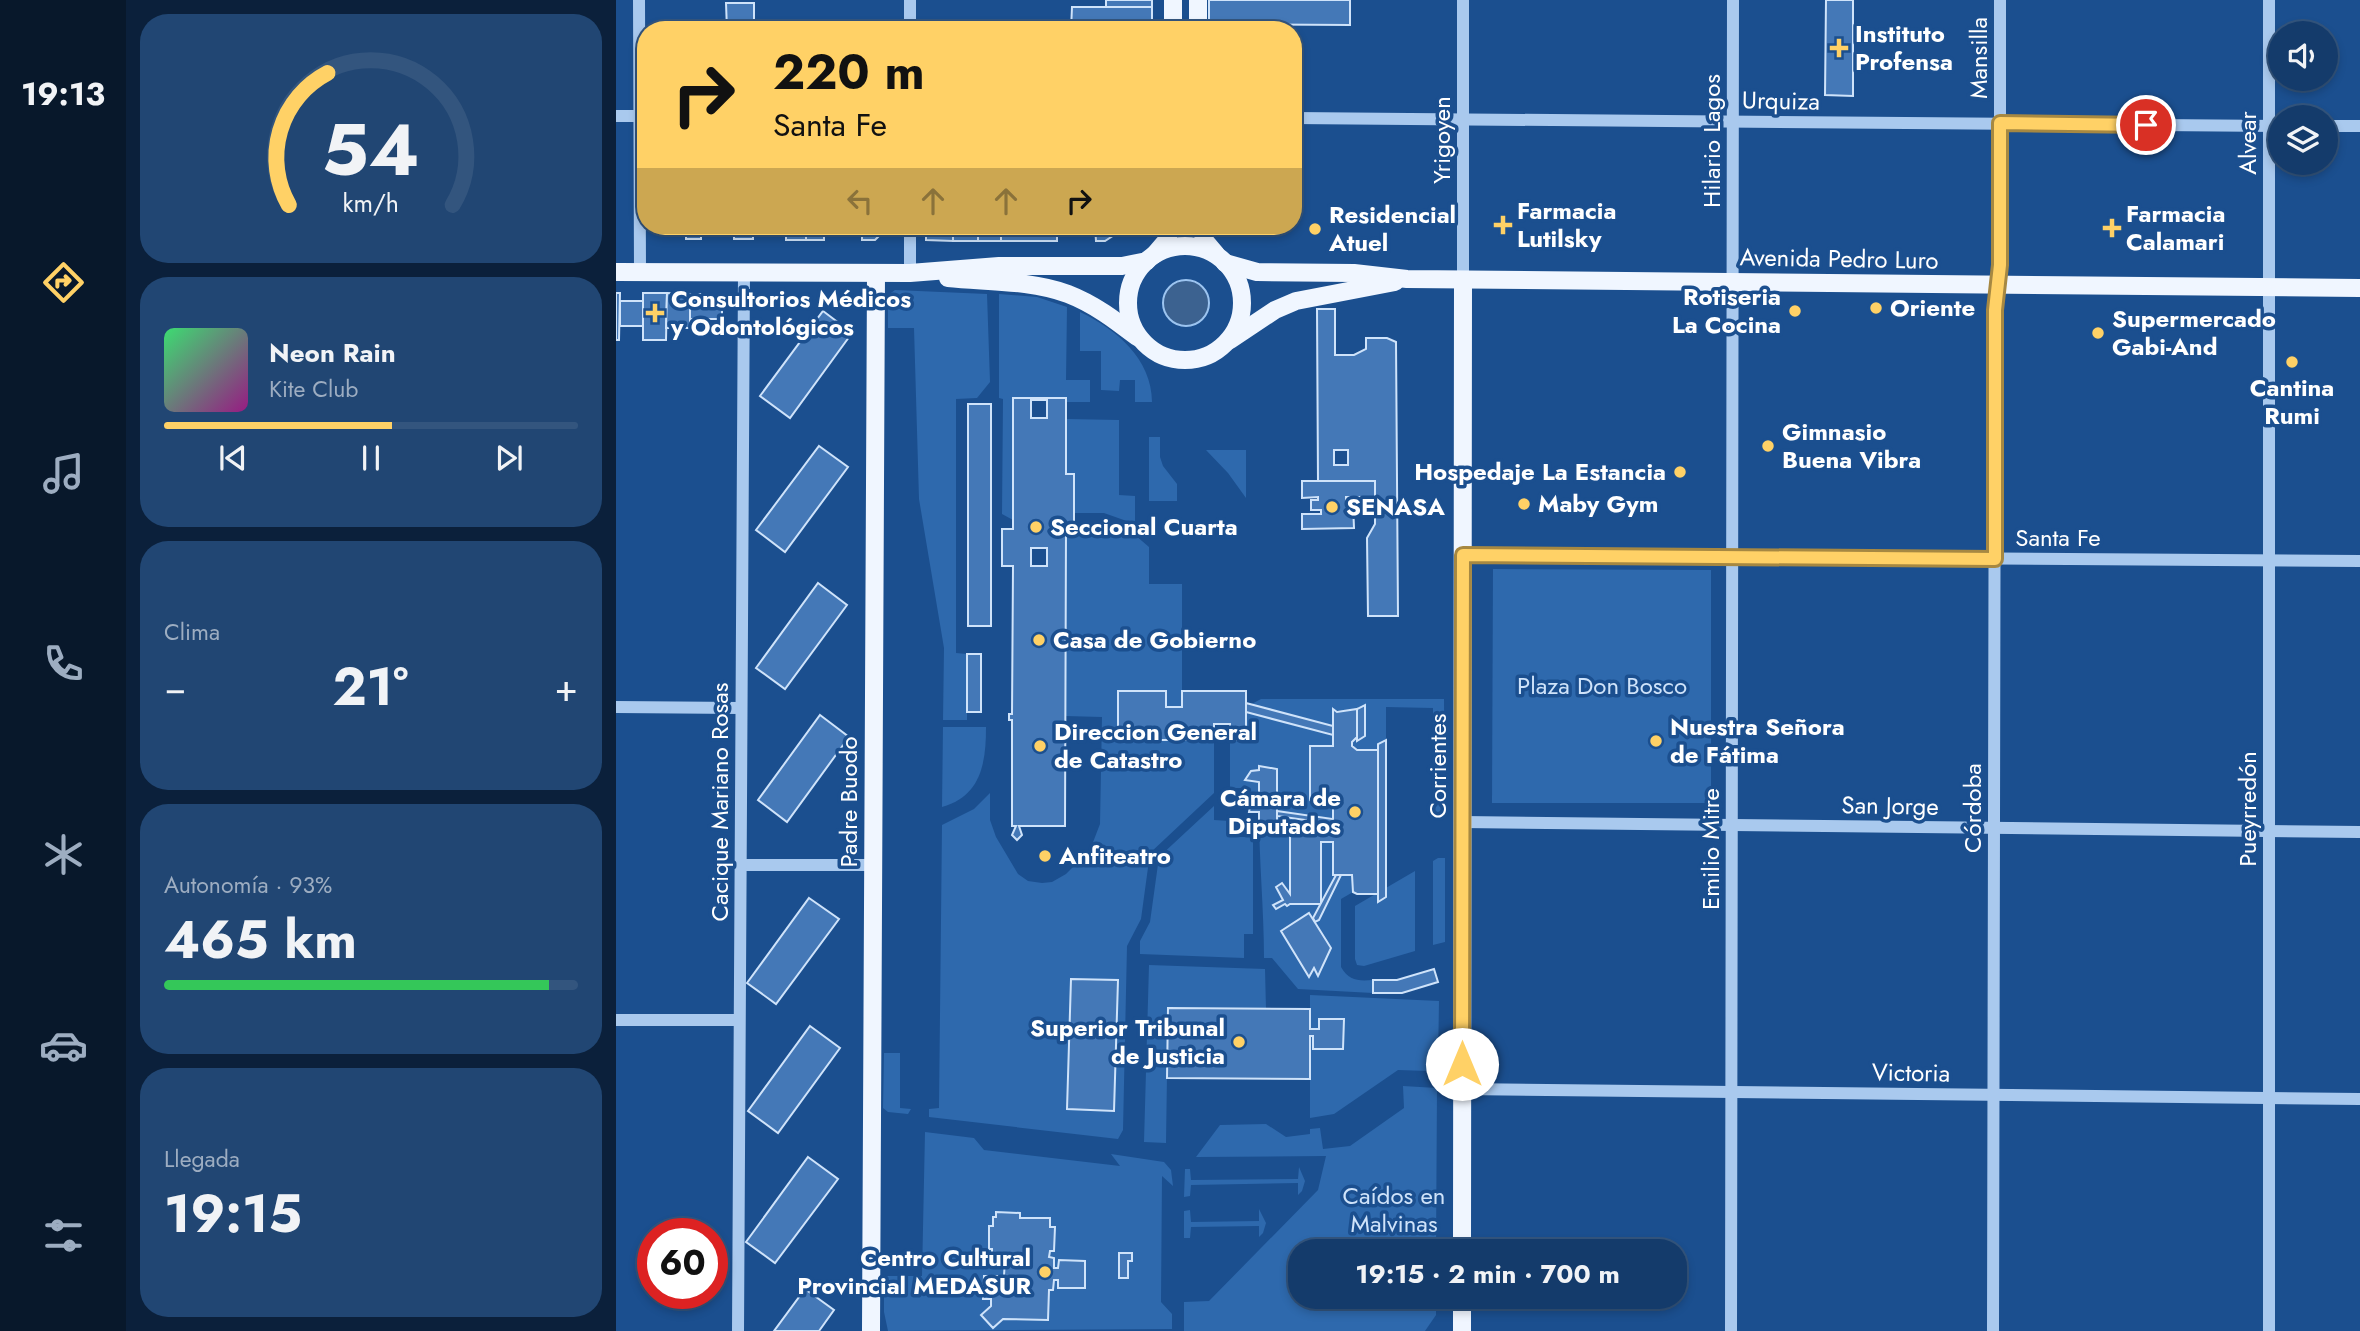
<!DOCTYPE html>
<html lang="es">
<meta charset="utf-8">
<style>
:root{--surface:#143b6b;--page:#214673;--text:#f1f3f6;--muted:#9dadc1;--line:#33557e;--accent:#ffd166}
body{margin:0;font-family:Jost,sans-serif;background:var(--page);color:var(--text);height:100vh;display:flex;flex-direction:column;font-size:26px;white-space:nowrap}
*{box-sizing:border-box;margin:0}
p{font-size:23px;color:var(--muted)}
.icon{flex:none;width:38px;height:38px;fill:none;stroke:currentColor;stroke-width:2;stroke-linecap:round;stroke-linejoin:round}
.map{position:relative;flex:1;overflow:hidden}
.sheet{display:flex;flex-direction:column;gap:14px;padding:14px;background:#0b203b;width:490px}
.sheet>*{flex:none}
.hud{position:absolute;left:21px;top:21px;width:665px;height:214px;border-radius:28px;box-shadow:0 4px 10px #0003,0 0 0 2px var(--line);background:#ffd166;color:#111;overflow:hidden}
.tools{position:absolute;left:1652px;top:21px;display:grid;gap:14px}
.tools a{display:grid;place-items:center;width:70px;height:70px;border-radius:50%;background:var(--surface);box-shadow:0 4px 10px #0003,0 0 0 2px var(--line);font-size:35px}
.speed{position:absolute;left:21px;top:1218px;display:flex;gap:14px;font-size:35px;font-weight:700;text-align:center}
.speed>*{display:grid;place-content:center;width:91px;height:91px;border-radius:50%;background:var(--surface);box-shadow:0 4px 10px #0003,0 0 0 2px var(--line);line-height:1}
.speed .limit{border:10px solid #d22;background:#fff;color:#111}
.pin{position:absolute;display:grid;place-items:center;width:60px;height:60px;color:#fff;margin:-30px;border:4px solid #fff;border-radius:50%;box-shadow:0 2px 7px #0007}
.me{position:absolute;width:77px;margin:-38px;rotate:0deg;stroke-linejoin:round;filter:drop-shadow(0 0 5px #0008)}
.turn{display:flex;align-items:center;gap:24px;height:147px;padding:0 21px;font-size:32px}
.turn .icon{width:91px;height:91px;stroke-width:2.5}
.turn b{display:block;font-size:49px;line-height:60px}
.lanes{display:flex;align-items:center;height:66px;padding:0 21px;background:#0003;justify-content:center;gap:35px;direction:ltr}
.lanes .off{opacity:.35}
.big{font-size:52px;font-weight:700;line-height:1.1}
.sheet .widget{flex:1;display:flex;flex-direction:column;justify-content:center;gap:10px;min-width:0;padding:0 24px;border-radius:28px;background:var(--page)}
.sheet .dial{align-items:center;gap:0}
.dial svg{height:182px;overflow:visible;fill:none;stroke:var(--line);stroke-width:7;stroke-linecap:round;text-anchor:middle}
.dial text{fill:var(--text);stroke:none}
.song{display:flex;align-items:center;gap:21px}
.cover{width:84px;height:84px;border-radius:10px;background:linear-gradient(135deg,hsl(140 70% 55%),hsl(310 70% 35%))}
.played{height:7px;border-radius:4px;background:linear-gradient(90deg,var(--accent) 55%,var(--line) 55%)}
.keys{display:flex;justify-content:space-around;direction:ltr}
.heat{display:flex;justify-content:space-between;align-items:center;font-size:38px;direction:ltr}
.charge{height:10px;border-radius:5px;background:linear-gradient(90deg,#34c759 93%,var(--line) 0)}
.trip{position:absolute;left:672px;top:1239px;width:399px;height:70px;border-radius:28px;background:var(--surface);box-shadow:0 4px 10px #0003,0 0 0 2px var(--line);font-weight:700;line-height:70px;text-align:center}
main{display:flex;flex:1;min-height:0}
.dock{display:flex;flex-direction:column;width:126px;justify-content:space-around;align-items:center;background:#08182b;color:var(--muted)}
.dock .icon{width:49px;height:49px}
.dock .selected{color:var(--accent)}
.dock b{font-size:32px;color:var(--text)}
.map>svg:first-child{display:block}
.green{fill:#2e69ad}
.water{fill:#3c6290;stroke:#9cc4f0;stroke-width:2}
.building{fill:#4478b7;stroke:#cfe3fa;stroke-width:2;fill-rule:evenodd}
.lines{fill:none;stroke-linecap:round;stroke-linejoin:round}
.minor{stroke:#a9c9ee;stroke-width:12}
.major{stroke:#f0f6ff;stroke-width:18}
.route-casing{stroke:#a68842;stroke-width:18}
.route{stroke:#ffd166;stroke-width:12}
.poi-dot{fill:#ffd166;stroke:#1b4f8f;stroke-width:2.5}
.labels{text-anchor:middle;stroke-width:7;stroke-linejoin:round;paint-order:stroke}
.poi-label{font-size:24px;font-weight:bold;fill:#fff;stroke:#1b4f8f;text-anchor:start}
.street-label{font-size:24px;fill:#fff;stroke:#1b4f8f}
.park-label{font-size:24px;fill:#cfe3fa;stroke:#1b4f8f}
</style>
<main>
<nav class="dock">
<b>19:13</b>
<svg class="icon selected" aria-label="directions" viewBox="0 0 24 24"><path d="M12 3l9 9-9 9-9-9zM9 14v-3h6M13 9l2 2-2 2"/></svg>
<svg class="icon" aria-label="music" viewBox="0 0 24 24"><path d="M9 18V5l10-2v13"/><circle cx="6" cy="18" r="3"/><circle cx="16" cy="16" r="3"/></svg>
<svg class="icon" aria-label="phone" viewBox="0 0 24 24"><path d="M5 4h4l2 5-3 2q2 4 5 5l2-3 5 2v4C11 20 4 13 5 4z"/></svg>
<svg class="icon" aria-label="climate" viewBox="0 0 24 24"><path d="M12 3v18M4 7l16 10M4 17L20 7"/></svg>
<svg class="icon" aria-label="car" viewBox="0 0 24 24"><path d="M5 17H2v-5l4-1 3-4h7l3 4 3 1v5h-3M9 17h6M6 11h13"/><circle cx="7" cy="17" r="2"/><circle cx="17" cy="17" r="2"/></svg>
<svg class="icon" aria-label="filters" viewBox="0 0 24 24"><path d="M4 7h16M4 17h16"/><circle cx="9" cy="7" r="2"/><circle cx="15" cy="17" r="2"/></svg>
</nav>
<section class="sheet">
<div class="widget dial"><svg viewBox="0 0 100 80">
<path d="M14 69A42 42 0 1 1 86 69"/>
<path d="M14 69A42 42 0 0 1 31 11" stroke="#ffd166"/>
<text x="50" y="56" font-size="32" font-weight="700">54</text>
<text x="50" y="72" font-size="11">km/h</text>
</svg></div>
<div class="widget">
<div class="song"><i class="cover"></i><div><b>Neon Rain</b><p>Kite Club</p></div></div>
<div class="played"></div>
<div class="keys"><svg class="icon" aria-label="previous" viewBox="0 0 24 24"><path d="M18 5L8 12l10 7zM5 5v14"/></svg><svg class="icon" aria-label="pause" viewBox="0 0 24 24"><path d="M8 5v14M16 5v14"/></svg><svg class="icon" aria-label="next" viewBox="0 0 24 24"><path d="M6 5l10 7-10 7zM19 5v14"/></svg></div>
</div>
<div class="widget"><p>Clima</p>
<div class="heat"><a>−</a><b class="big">21°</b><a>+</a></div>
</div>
<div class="widget"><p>Autonomía · 93%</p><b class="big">465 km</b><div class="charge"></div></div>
<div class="widget"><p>Llegada</p><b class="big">19:15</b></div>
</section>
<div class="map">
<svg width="1744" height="1331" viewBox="0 0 1744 1331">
<rect width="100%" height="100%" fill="#1b4f8f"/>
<g class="green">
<polygon points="279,290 371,294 374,382 361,398 340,399 340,653 351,654 351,720 327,720 328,648 303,499 298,328 272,328 272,295"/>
<polygon points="383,294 421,297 451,307 450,380 474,380 474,402 450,402 449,398 397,399 397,520 386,514 387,399 383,398"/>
<path d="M464,312C500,329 536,359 536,402H519V380H504L503,391L485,390V351H464Z"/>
<polygon points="450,419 503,420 503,495 519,496 519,524 488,513 450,513"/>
<polygon points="533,437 544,437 544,457 547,466 561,484 561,501 533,501"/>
<polygon points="590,450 630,450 630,498 612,473"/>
<polygon points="450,529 488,529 519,535 533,547 533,584 566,584 566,739 598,740 598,793 534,853 525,919 511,946 507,1130 502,1139 313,1117 313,1109 323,1108 326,825 358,809 374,793 374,820 380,837 402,874 412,881 426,883 436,882 450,874 474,850 484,824 486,717 449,716"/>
<polygon points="877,569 1095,570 1095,803 876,803"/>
<path d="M645,699H828L829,817H817V708L770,707V740L762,744V750H741L736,746V742L741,737V740L749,736V705L736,712L717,710V746L694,747V799L698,804H717V824H674V894L666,883L660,886L667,900L658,906L660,909L669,904L705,903V842H717V874L736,875L737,892L725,899V967C733,981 742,981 757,980V993L682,989L656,958H648C648,909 643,861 643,812H633V788H614V740H630V707Z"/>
<path d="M327,727H370C370,761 366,796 326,807Z"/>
<polygon points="598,806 598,820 614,821 615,837 637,837 637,934 628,934 628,958 524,954 524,941 534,922 543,857"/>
<polygon points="822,858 829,858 829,942 817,945 817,861"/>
<polygon points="799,871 799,951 748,966 741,965 739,959 739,906"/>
<polygon points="533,965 649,969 650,1009 552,1008 550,1143 528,1142"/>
<polygon points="694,995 823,1001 822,1062 812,1071 782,1070 718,1114 694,1118 694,1036 697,1036 698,1049 727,1049 727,1019 704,1019 703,1029 694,1029"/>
<polygon points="268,1053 284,1053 284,1108 295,1109 292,1114 272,1112 267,1108"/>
<polygon points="787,1086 821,1088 820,1251 684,1251 684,1297 820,1297 820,1315 809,1331 568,1331 568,1302 593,1301 702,1190 710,1156 580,1157 604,1125 650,1124 670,1137 694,1134 694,1129 704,1128 707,1149 734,1146 788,1108"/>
<polygon points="309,1132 358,1138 368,1150 504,1166 495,1154 548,1162 555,1170 557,1186 546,1176 545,1302 556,1314 556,1329 272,1331 268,1312 268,1276 306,1276"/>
<polygon points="683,1167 689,1181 686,1191 682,1195 682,1183 575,1185 574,1196 568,1197 569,1169 574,1169 575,1180 682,1179"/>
<polygon points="643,1209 650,1223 647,1233 643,1237 643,1226 575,1227 574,1238 568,1238 568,1211 574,1210 575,1222 643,1221"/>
</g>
<circle class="water" cx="570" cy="303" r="23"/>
<g class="building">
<rect x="490" y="0" width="46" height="7"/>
<polygon points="593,0 734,0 734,25 593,24"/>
<polygon points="1210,0 1237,0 1237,96 1209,95"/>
<polygon points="110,3 138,3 138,30 111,30"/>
<polygon points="456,7 536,7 536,30 455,30"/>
<polygon points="603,24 663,25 663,30 603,30"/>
<rect x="70" y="226" width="15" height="13"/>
<polygon points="85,226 118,226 118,232 85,231"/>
<rect x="118" y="226" width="19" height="13"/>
<rect x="170" y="226" width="20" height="14"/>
<rect x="190" y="226" width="18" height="14"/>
<polygon points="246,226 270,226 270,229 259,240 246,240"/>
<polygon points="307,226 337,226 337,241 310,240 310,232 307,232"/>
<rect x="337" y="226" width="25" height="15"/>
<rect x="362" y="226" width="23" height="15"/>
<rect x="385" y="226" width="56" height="15"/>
<polygon points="479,226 512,226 489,241 480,241"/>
<polygon points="0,293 4,293 3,340 0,340"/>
<polygon points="27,293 51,293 50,340 27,340"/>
<polygon points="51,293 74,294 74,328 50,328"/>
<polygon points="74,294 96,294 106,302 106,319 74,319"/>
<rect x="4" y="301" width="23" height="25"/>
<path d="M701,309H719V355H738L750,349V338H771L780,342L782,616H752L751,538L759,524V481H702ZM718,450H732V465H718Z"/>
<polygon points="207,311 236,333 174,418 144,396"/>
<path d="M397,398H450V474H458V529H450L449,826H403L406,835L401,840L396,835L400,826H396V720H393V714H396L397,566H386V529H397ZM415,400H431V418H415ZM415,548H431V566H415Z"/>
<rect x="352" y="404" width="23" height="222"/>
<polygon points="203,446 232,467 169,552 140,530"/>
<polygon points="686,481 759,481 759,497 730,497 730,504 737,504 738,528 686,529 686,514 705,514 705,510 695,510 695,500 702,500 702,497 686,498"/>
<polygon points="202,583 231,605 169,689 140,668"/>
<rect x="351" y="654" width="14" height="58"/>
<polygon points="502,691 550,691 550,707 566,707 566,691 630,691 630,740 614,740 614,724 598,724 598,740 502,740"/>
<polygon points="630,703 717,726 717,735 630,712"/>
<polygon points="749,705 749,736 741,741 741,709"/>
<polygon points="717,709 721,712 741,709 741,737 736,742 736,746 741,750 762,750 762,894 741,894 737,892 736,875 717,875 717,842 705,842 705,904 674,904 671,906 669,904 660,909 657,905 667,900 660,887 666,883 674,894 674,824 717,824 717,804 698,804 694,800 694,746 717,746"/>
<polygon points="204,715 233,737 171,822 142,800"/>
<polygon points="770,740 770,897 762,902 762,744"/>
<polygon points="643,766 661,769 661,823 643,823 643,812 633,812 635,802 643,793 643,782 629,780 635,771 643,770"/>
<polygon points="661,811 717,819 717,824 661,816"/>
<polygon points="720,875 725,875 703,920 699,922 697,918"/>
<polygon points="193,898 223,919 160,1004 131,983"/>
<polygon points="693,913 715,948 702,976 698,968 693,977 665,931"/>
<polygon points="818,969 822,982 786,993 757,993 757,980 781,980"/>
<polygon points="455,979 502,980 498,1111 451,1109"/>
<polygon points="552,1008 694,1009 694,1029 703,1029 703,1019 728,1019 727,1049 697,1049 697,1036 694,1036 694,1079 551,1078"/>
<polygon points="194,1026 224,1048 162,1133 132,1111"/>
<polygon points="192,1157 222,1179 159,1263 130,1242"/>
<polygon points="380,1212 404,1213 404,1218 434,1218 434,1227 439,1227 438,1251 434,1251 433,1257 438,1258 438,1268 442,1268 443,1260 469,1261 469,1288 442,1288 442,1280 438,1280 437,1290 433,1290 432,1320 387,1319 377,1328 365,1315 375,1306 375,1299 367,1299 368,1276 388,1276 389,1259 376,1258 376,1249 373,1249 373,1226 377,1226 377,1217 380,1217"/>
<polygon points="503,1253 516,1253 516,1261 512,1261 512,1278 503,1278"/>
<polygon points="189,1289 218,1310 203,1331 158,1331"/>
</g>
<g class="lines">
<g class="minor">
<polyline points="23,0 24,272"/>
<polyline points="294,0 294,30"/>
<polyline points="0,116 30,116"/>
<polyline points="677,118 1664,126"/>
<polyline points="1710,126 1744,126"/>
<polyline points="294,226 294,273"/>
<polyline points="847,280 847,0"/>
<polyline points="847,555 1744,561"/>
<polyline points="0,707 125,708"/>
<polyline points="846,822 1744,832"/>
<polyline points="124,865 257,865"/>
<polyline points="0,1020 123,1020"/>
<polyline points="846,1089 1744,1099"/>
<polyline points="122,1331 128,272"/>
<polyline points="1115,1331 1117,0"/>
<polyline points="1377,1331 1379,310 1384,265 1384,0"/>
<polyline points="1653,1331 1653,0"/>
</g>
<g class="major">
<polyline points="557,0 557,30"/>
<polyline points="582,0 582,30"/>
<polyline points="584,226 589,241 600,254"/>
<circle cx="569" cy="303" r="57"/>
<polyline points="538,255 550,241 556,226"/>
<polyline points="609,263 641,272 738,273 791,279 1744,288"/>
<polyline points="0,272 294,273 383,266 506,266 531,261"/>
<path d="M332,278C371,282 414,280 452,294C478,304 499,320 521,337"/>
<polyline points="614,340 659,310 680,301 779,282"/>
<polyline points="846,1251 847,280"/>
<polyline points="255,1331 260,273"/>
<polyline points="846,1331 846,1297"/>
</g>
</g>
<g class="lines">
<g class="route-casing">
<polyline id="route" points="846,1064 847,555 1379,559 1379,310 1384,265 1384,123 1530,125"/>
</g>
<use href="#route" class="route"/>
</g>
<g class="poi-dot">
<path d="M1219.5 37.5h7v7h7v7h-7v7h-7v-7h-7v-7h7z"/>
<path d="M883.5 214.5h7v7h7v7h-7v7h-7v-7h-7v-7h7z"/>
<path d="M1492.5 217.5h7v7h7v7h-7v7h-7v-7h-7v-7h7z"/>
<circle cx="699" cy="229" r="7"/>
<circle cx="1260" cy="308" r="7"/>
<circle cx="1179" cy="311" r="7"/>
<path d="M35.5 302.5h7v7h7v7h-7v7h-7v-7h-7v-7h7z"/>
<circle cx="1482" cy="333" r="7"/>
<circle cx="1676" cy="362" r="7"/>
<circle cx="1152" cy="446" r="7"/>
<circle cx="1064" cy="472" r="7"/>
<circle cx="908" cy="504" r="7"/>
<circle cx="716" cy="507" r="7"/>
<circle cx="420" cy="527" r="7"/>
<circle cx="423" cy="640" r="7"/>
<circle cx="1040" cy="741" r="7"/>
<circle cx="424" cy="746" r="7"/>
<circle cx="739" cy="812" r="7"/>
<circle cx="429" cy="856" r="7"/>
<circle cx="623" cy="1042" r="7"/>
<circle cx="429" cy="1272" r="7"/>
</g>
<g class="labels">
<g class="poi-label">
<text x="1239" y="42">Instituto<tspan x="1239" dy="28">Profensa</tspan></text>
<text x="901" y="219">Farmacia<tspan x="901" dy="28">Lutilsky</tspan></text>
<text x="1510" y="222">Farmacia<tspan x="1510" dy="28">Calamari</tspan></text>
<text x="713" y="223">Residencial<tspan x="713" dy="28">Atuel</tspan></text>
<text x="1165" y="305" text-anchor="end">Rotiseria<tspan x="1165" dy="28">La Cocina</tspan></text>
<text x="55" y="307">Consultorios Médicos<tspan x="55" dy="28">y Odontológicos</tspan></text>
<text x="1274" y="316">Oriente</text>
<text x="1496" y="327">Supermercado<tspan x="1496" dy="28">Gabi-And</tspan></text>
<text x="1676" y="396" text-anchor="middle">Cantina<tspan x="1676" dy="28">Rumi</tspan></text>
<text x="1166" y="440">Gimnasio<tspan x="1166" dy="28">Buena Vibra</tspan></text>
<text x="1050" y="480" text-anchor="end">Hospedaje La Estancia</text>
<text x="922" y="512">Maby Gym</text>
<text x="730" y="515">SENASA</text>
<text x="434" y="535">Seccional Cuarta</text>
<text x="437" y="648">Casa de Gobierno</text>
<text x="1054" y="735">Nuestra Señora<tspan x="1054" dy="28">de Fátima</tspan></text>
<text x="438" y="740">Direccion General<tspan x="438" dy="28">de Catastro</tspan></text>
<text x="725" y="806" text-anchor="end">Cámara de<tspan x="725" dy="28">Diputados</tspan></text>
<text x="443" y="864">Anfiteatro</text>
<text x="609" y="1036" text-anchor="end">Superior Tribunal<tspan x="609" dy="28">de Justicia</tspan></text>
<text x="415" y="1266" text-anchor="end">Centro Cultural<tspan x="415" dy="28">Provincial MEDASUR</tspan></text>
</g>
<g class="street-label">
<text transform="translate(1363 58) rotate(-90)" y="8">Mansilla</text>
<text transform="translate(1165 101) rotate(1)" y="8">Urquiza</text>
<text transform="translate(826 140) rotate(-90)" y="8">Yrigoyen</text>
<text transform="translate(1096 141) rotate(-90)" y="8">Hilario Lagos</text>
<text transform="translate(1632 143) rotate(-90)" y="8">Alvear</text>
<text transform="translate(1223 259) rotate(1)" y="8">Avenida Pedro Luro</text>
<text x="1442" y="546">Santa Fe</text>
<text transform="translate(822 766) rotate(-90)" y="8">Corrientes</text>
<text transform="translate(104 802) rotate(-90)" y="8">Cacique Mariano Rosas</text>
<text transform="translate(233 802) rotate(-90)" y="8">Padre Buodo</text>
<text transform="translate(1274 806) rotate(1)" y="8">San Jorge</text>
<text transform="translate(1357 808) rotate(-90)" y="8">Córdoba</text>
<text transform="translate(1632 809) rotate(-90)" y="8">Pueyrredón</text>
<text transform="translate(1095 849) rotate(-90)" y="8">Emilio Mitre</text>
<text transform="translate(1295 1073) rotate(1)" y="8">Victoria</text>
</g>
<g class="park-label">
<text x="986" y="694">Plaza Don Bosco</text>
<text x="778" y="1204">Caídos en<tspan x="778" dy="28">Malvinas</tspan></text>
</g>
</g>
</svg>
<div class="tools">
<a><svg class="icon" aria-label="sound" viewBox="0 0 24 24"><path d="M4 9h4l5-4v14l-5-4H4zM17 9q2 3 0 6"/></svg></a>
<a><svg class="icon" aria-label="layers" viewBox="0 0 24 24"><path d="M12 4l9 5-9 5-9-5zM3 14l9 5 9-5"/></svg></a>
</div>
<div class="speed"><div class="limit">60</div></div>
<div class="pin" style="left:1530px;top:125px;background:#d93025"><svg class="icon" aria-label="arrive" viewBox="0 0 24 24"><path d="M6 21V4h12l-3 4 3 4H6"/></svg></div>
<svg class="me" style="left:846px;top:1064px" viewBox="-20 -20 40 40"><circle r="19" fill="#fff"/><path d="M0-13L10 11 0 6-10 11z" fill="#ffd166"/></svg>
<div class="trip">19:15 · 2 min · 700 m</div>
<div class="hud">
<div class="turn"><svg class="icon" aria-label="right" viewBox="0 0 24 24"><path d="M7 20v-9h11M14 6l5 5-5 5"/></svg><div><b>220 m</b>Santa Fe</div></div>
<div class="lanes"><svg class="icon off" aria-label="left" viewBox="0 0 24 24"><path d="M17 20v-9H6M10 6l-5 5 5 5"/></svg><svg class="icon off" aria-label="ahead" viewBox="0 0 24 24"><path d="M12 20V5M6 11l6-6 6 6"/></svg><svg class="icon off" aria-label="ahead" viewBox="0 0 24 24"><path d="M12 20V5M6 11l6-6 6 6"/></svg><svg class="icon" aria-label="right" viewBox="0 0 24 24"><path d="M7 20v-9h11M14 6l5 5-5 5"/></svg></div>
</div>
</div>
</main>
